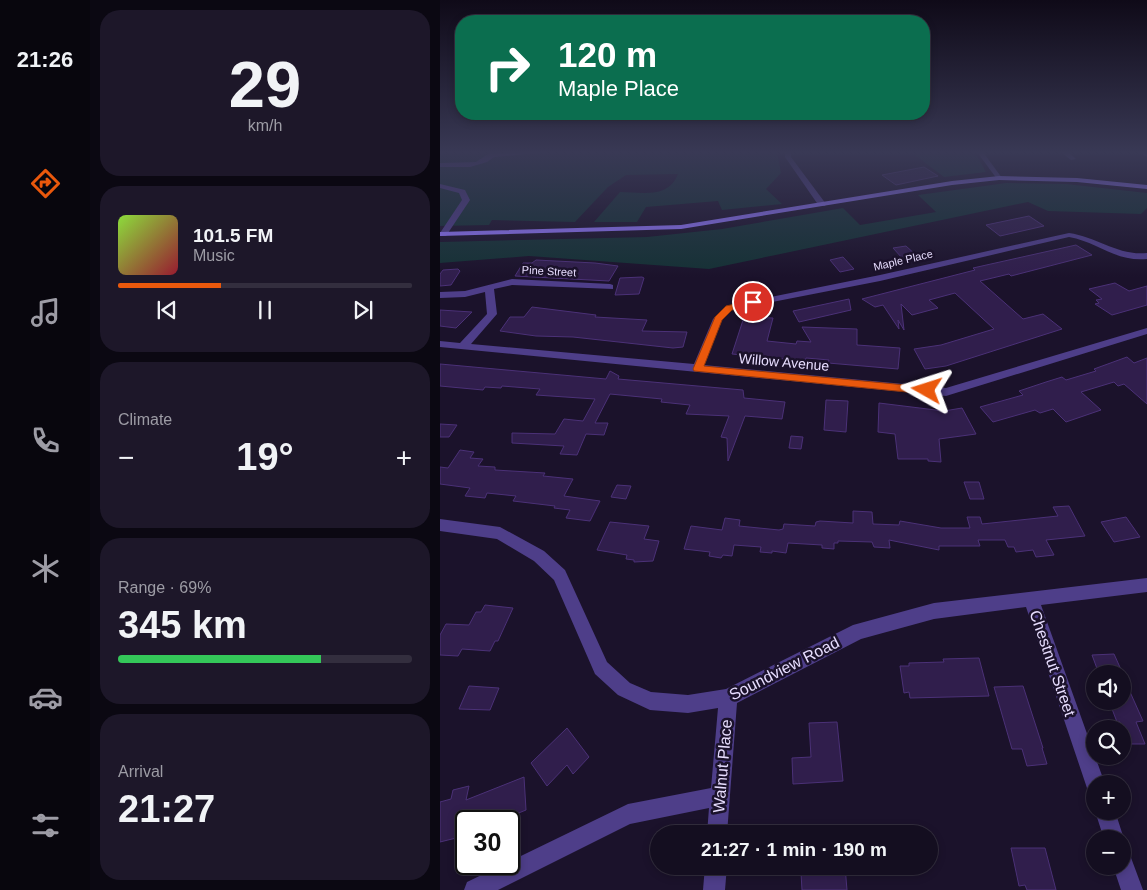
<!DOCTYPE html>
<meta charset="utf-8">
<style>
:root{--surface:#140e20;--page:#1d1729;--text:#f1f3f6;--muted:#9d9ca5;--line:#332e3e;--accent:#ea580c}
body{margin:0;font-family:Arial,sans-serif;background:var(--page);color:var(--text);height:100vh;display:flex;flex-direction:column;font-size:19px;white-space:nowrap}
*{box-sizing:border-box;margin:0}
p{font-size:16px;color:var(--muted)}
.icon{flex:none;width:28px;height:28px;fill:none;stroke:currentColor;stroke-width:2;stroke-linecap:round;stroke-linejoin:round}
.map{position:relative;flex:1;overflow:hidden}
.sheet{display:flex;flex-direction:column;gap:10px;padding:10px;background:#0b0812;width:350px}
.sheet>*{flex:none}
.guide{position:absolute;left:15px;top:15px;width:475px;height:105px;border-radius:20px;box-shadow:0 2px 8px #0003,0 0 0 1px var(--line);background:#0b6e4f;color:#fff;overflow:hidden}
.fabs{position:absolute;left:646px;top:665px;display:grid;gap:10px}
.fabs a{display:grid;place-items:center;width:45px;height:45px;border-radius:50%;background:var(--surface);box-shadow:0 2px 8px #0003,0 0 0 1px var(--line);font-size:25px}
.speed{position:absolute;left:15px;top:810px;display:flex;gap:10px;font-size:25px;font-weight:700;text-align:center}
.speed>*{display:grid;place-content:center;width:65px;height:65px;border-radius:50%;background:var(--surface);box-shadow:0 2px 8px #0003,0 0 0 1px var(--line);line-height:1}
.speed .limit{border:2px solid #111;border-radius:8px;background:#fff;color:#111}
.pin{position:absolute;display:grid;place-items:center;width:42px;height:42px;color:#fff;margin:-21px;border:2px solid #fff;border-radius:50%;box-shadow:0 1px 5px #0007}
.me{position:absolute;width:55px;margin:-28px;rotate:276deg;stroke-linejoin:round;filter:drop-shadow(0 0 4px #0008)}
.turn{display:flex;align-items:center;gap:18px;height:105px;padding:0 20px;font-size:22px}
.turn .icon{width:65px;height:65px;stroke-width:2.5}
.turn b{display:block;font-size:35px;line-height:42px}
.big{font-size:38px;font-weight:700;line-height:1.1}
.sheet .card{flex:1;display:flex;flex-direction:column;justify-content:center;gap:8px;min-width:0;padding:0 18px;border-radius:20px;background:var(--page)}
.sheet .dial{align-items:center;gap:0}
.dial b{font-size:65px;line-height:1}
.song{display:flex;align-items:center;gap:15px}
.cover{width:60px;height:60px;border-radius:8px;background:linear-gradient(135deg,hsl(90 70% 55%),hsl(350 70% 35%))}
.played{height:5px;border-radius:2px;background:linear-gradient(90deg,var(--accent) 35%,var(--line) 35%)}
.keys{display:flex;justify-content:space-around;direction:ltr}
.heat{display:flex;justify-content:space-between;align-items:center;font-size:28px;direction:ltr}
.charge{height:8px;border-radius:4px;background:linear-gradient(90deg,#34c759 69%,var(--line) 0)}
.trip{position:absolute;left:210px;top:825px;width:288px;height:50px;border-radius:25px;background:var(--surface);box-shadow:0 2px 8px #0003,0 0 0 1px var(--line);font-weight:700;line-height:50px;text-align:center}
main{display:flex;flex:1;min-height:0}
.tabs{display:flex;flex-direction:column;width:90px;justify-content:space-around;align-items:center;background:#08060d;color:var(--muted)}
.tabs .icon{width:35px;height:35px}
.tabs .active{color:var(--accent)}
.tabs b{font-size:22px;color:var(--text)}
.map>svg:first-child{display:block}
.green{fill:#153135}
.building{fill:#301e4c;stroke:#4b3177}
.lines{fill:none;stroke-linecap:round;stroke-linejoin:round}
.street{fill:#4e3e89;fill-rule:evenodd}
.secondary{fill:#9176fc;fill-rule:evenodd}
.route{fill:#ea580c;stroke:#983908}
.labels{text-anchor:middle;stroke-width:5;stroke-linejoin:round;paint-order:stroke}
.far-street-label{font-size:11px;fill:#e7ddfe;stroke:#1b122b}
.street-label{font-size:14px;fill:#e7ddfe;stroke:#1b122b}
.near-street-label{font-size:16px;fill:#e7ddfe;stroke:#1b122b}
</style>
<main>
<nav class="tabs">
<b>21:26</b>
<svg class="icon active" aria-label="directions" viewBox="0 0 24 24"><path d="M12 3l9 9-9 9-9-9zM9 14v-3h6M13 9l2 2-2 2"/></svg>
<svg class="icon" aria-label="music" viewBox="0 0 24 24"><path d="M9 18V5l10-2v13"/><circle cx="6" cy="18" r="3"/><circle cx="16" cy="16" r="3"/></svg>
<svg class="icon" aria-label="phone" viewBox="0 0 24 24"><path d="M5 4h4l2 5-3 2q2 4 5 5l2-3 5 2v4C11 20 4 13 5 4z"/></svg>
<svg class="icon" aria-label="climate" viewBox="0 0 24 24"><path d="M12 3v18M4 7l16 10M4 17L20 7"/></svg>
<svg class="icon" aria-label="car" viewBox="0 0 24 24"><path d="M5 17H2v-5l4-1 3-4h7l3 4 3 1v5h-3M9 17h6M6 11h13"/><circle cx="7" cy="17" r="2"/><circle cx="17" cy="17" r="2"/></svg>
<svg class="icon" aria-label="filters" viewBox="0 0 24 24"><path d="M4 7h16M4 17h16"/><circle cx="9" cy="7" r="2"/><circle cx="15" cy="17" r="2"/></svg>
</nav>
<section class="sheet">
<div class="card dial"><b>29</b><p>km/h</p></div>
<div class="card">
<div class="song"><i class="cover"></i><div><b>101.5 FM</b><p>Music</p></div></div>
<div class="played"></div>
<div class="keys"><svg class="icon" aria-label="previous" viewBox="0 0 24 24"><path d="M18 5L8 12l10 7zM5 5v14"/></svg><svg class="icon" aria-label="pause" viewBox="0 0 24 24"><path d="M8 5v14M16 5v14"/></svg><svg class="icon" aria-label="next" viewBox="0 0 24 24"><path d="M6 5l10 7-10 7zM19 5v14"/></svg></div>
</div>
<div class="card"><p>Climate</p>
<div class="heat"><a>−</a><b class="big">19°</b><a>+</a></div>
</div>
<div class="card"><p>Range · 69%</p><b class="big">345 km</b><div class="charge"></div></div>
<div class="card"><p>Arrival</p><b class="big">21:27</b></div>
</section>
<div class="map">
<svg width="707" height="890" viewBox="0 0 707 890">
<rect width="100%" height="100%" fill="#1b122b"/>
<g class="green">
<path d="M0,152H337L341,173L326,189L342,204L282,210L278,201L206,207L197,222H154L180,192C203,192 228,199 238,174L186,175L168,187L135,222L52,220L49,225L0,226Z"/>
<polygon points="471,152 528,152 537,156 546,172 504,177"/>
<polygon points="566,183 626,184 707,193 707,208 701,214 608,211 588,202 269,269 89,256 0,263 0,242 207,237 282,229 403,208 420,225 496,212 478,195"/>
</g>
<g class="building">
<polygon points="484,167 498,176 456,185 442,175"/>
<polygon points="589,216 604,226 560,236 546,225"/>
<polygon points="636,245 652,255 571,276 569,274 540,281 583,319 603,314 622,329 506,366 485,369 474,349 501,345 554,329 515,293 489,300 498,308 472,315 461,304 464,330 458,320 459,329 443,305 435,307 422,299 535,270 533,268"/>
<polygon points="466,246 477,256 463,259 453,248"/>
<polygon points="403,257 414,269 400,272 390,260"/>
<polygon points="96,260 155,263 178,266 169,281 75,276 83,263 92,263"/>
<polygon points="18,269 20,271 11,285 0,286 0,274 3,270"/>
<polygon points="202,277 204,278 199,294 175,295 180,278"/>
<polygon points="675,283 689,291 707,286 707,305 672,315 655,304 659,303 656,300 662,299 649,289"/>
<polygon points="409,299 411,310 359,322 353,311"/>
<polygon points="92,307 156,315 155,317 207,320 202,331 247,332 243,347 233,348 133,337 96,336 60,331 70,317 84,317"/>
<polygon points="0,310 32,312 16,328 0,326"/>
<polygon points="304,317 333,318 327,341 356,344 357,341 371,342 362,327 417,329 417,345 460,348 458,369 388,363 389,360 378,359 366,358 365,361 292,354"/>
<polygon points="687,357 694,363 707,358 707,404 684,384 678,386 674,382 641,392 661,410 626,422 613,409 600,413 595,410 553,422 540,407 583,395 579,391 606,382 622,377 626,380 656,371 654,369"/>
<polygon points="0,364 166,379 170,371 179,376 178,379 303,390 304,398 345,402 342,419 305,416 288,461 287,438 281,437 289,416 246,414 250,405 221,402 222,399 170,394 155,423 168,423 164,435 146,434 137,455 120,454 124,446 72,443 72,433 115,434 124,419 143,421 155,399 96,395 100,389 62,386 61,388 45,387 43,390 0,386"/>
<polygon points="386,400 408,401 406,432 384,430"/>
<polygon points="439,403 504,411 522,408 536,434 499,439 501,462 488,461 488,459 458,459 455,434 438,432"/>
<polygon points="0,424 17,425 9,437 0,437"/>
<polygon points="351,436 363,437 361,449 349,448"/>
<polygon points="20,450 34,452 30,458 43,459 38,466 55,467 55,470 105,473 103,476 133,479 124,496 160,501 150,521 126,518 130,510 114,508 115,506 73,501 76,496 47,493 45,498 25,496 30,488 0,484 0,467 8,468"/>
<polygon points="524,482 539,482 544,499 530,499"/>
<polygon points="177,485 191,486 186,499 171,497"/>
<polygon points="629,506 645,536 606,540 614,555 596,557 593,550 576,552 574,547 568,547 565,540 538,540 540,546 499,546 499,550 449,540 450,548 434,547 432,542 398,541 398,543 394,543 394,549 382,548 382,545 348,543 346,553 332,551 332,553 320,552 321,547 294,545 292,556 283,555 281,558 269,556 270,552 244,549 251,526 282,530 285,518 300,520 299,526 339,530 343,529 344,524 375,526 376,522 380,521 413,523 413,511 432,512 433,524 459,525 460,521 501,528 530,528 527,517 540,517 542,524 618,516 613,507"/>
<polygon points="686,517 700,537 674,542 661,522"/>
<polygon points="170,522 209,526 204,539 219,541 213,561 194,562 194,560 186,559 187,555 157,550"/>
<polygon points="45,605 73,608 58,641 55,641 50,651 22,649 18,656 0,655 0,635 6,624 29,625 36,612 41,612"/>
<polygon points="674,654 683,674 659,674 652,655"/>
<polygon points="539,658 549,696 470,698 469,692 464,693 460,666 469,666 469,663 504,662 503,659"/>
<polygon points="682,674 703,721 696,722 705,744 689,744 680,722 677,722 669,701 682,701"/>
<polygon points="29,686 59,688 50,710 19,709"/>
<polygon points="583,686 603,748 602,748 607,764 587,766 582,749 572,749 554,687"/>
<polygon points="397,722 403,781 353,784 352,758 371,757 369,723"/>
<polygon points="127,728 149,757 133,774 127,765 107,786 91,763"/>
<polygon points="84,777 86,810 59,821 23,821 20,837 0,842 0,802 11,799 13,790 29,786 26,800"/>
<polygon points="571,848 605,848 616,890 587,890 585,885 579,886"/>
<polygon points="373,866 405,866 407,890 362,890 361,873 373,872"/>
</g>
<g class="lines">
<g class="street">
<polygon points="51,152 58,153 106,152 54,157 47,162 30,167 0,167 0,163 36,162"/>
<polygon points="345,152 351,152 351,157 386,204 385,206 379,206 345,157"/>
<polygon points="537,152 543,152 562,178 561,179 557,179"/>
<polygon points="621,152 628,152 636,159 631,160"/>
<polygon points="699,152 707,152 707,157"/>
<polygon points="0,184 25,190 30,200 6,236 0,236 0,233 22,200 19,193 0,188"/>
<path d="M629,233C657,237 678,256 707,253V259C675,262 658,242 629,237L440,281L292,310L282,320L264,365L506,388L707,328V334L506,396L0,347V341L20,343L47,314L45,292L25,297L0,298V292L25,291L72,279L170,284L173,285V289L72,285L54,289L57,314L31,344L254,364L273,319L286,306L440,275Z"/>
<polygon points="0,519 60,527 104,551 125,570 167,662 190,683 211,692 248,695 286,689 413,625 494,603 707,578 707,592 601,605 665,784 655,784 655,794 648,791 586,607 494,619 421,639 297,703 287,834 267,834 269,808 190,824 58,890 24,890 27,882 188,804 271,788 278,708 248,713 210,710 178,695 155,674 114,580 94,561 57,539 0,531"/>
<polygon points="655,811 675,811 684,839 682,844 682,839 664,839"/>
<polygon points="682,853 690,855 703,890 681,890 673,866 682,866"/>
<polygon points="265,866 287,866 285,890 263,890"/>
</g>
<polygon class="secondary" points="559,176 637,178 707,185 707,189 637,182 559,180 512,185 241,229 0,236 0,232 241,225 512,181"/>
</g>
<linearGradient id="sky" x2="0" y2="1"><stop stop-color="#0f0a18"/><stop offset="0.55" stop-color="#393955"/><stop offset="1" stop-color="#393955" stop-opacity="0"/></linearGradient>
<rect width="707" height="277" fill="url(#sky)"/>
<polygon class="route" points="313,300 316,300 316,304 292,310 282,320 264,366 487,387 492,390 487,394 254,371 253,369 275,317 286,306"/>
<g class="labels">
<g class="far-street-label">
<text transform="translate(463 260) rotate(-13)" y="4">Maple Place</text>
<text transform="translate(109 271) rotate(3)" y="4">Pine Street</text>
</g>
<g class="street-label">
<text transform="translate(344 362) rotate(5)" y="5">Willow Avenue</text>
</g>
<g class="near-street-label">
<text transform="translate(613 663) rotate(71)" y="6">Chestnut Street</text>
<text transform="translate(344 668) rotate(-27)" y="6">Soundview Road</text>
<text transform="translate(282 766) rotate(-85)" y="6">Walnut Place</text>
</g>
</g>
</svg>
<div class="fabs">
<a><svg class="icon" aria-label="sound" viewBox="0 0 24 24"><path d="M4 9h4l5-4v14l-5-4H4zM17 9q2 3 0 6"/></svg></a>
<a><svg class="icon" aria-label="search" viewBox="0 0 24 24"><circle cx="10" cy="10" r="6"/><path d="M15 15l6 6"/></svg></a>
<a>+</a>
<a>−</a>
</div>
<div class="speed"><div class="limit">30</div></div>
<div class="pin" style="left:313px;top:302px;background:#d93025"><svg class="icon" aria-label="arrive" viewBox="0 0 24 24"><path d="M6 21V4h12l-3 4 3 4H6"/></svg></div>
<svg class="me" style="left:487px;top:390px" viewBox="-20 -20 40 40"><path d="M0-17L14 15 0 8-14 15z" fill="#ea580c" stroke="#fff" stroke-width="4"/></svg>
<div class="trip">21:27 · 1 min · 190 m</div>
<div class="guide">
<div class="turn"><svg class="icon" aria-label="right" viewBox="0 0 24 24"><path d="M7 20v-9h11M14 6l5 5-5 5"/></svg><div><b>120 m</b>Maple Place</div></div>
</div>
</div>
</main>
